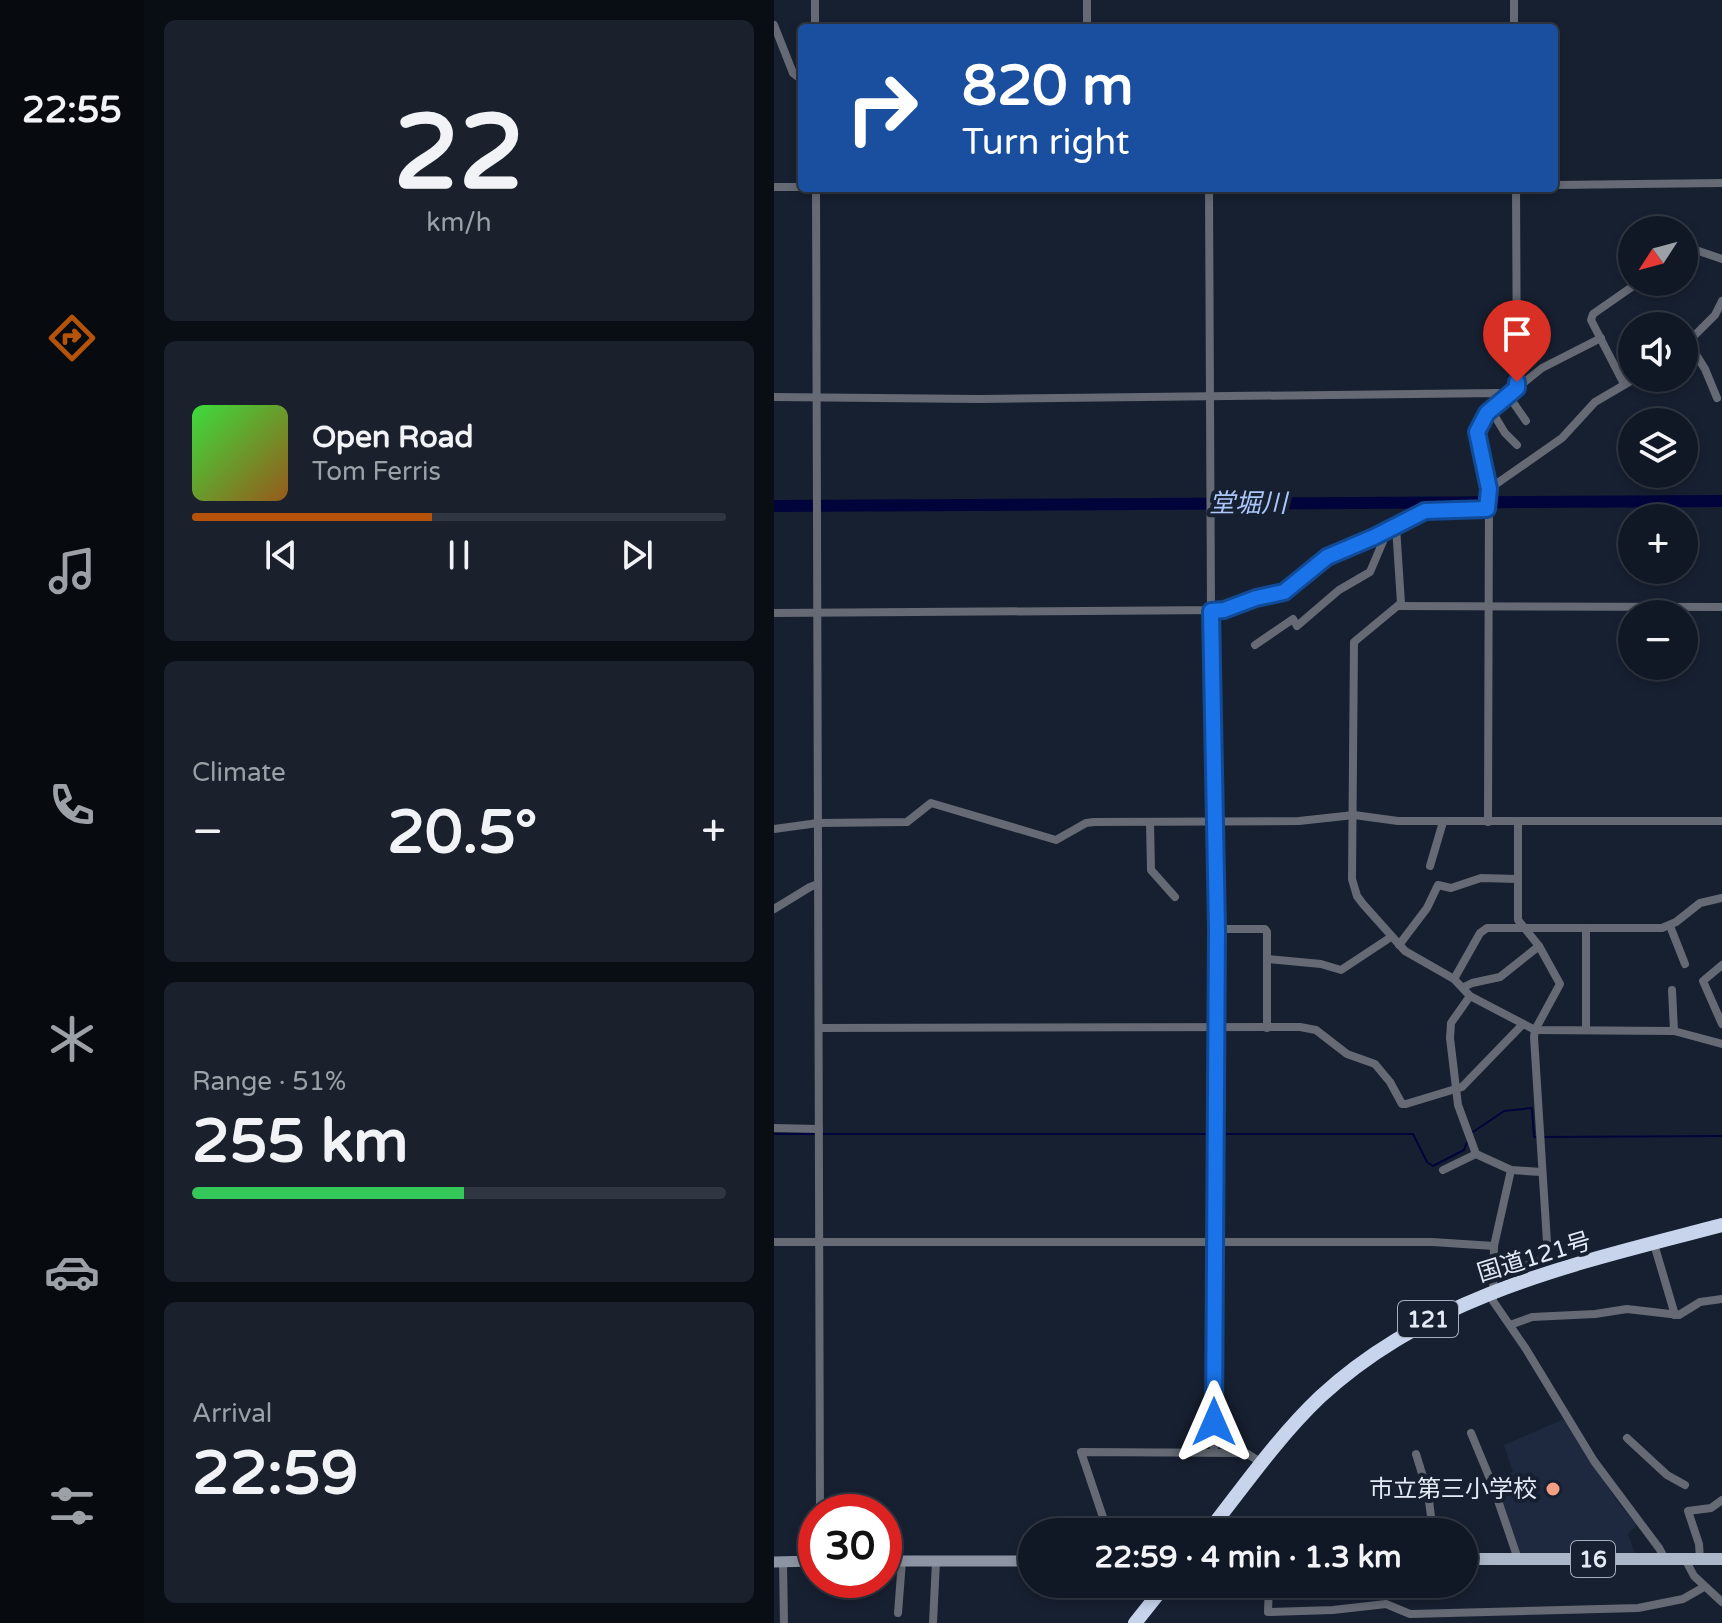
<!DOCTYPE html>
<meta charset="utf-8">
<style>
:root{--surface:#111825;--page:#1a212d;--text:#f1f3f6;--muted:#9ca0a7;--line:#303742;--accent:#b45309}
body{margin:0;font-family:"Varela Round","Noto Sans JP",sans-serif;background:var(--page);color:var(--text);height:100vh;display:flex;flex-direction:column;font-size:30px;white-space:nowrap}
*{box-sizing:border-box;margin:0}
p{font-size:26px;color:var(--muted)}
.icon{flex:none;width:44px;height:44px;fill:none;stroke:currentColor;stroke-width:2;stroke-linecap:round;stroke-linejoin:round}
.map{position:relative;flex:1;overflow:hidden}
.sheet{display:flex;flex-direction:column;gap:20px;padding:20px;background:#090d14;width:630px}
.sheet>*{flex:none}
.top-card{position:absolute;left:24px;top:24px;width:760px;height:168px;border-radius:8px;box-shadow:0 4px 12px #0003,0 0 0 2px var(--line);background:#1a4fa0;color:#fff;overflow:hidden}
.needle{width:52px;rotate:234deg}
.buttons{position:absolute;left:844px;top:216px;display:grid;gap:16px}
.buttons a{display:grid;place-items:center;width:80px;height:80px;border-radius:50%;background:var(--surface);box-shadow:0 4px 12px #0003,0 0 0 2px var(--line);font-size:40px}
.speed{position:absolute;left:24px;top:1494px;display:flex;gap:16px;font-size:40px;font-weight:700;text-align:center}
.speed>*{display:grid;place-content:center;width:104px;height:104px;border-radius:50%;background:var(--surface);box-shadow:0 4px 12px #0003,0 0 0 2px var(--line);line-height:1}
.speed .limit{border:12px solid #d22;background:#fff;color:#111}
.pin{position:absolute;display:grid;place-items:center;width:68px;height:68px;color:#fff;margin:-82px -34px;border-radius:50% 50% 50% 0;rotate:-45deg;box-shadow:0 0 8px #0007}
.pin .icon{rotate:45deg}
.me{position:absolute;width:88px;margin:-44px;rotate:0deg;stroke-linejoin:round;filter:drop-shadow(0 0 6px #0008)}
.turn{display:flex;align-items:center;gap:28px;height:168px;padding:0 32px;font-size:36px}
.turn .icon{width:104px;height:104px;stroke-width:2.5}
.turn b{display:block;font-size:56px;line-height:68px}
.big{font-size:60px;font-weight:800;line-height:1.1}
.sheet .card{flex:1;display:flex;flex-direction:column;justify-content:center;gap:12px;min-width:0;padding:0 28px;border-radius:12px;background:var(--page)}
.sheet .dial{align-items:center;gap:0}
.dial b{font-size:104px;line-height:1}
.song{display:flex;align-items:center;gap:24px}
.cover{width:96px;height:96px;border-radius:12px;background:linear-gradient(135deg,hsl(120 70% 55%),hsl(30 70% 35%))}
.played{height:8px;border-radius:4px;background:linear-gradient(90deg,var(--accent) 45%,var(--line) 45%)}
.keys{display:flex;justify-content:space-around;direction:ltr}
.heat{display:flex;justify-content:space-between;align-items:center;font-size:44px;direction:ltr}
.charge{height:12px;border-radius:6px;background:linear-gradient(90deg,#34c759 51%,var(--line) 0)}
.trip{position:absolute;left:244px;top:1518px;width:460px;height:80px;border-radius:40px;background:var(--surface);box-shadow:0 4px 12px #0003,0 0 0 2px var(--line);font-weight:800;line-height:80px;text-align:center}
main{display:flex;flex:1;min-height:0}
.tabs{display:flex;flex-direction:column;width:144px;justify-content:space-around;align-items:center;background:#070a0f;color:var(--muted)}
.tabs .icon{width:56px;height:56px}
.tabs .active{color:var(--accent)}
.tabs b{font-size:36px;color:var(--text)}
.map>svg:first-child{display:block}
.built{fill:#1e2940}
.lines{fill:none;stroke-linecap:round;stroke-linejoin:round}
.stream{stroke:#00043a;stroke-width:2}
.river{stroke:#00043a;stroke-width:12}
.street{stroke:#656a74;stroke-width:8}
.secondary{stroke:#8d95a4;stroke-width:11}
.primary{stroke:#abb6c9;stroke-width:12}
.highway{stroke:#c7d4ec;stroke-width:14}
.route-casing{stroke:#114b97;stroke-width:20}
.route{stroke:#1a73e8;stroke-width:14}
.poi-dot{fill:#f3a082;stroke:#172031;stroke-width:3}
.labels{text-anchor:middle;stroke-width:8;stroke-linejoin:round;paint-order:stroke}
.shield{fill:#172031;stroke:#a6adbb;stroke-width:2}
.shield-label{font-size:22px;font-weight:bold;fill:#e3eaf6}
.street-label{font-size:24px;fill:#e3eaf6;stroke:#172031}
.poi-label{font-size:24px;fill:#e3eaf6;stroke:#172031;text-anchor:end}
.water-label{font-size:26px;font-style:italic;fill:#abc6fa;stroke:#172031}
</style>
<main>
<nav class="tabs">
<b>22:55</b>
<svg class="icon active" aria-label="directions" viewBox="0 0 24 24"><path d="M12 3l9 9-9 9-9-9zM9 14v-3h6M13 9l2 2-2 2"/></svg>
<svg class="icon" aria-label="music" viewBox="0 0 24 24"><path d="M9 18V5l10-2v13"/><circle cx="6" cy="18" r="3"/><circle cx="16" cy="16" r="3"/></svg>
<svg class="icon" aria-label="phone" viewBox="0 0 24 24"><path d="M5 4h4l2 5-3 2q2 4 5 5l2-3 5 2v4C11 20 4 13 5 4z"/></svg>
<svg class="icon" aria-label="climate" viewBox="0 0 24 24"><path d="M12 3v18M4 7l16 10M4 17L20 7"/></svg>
<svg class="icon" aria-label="car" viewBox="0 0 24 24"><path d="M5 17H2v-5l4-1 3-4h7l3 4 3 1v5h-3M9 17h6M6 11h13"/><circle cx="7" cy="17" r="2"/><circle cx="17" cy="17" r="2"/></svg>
<svg class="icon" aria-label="filters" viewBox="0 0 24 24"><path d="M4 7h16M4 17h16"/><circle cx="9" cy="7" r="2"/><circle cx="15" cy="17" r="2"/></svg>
</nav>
<section class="sheet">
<div class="card dial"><b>22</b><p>km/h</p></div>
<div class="card">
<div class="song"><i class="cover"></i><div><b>Open Road</b><p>Tom Ferris</p></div></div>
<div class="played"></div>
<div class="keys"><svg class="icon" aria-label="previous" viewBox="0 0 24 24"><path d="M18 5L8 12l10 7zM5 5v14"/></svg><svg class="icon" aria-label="pause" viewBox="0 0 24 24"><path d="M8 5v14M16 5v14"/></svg><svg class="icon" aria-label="next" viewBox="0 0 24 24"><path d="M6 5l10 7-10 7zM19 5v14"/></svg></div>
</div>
<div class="card"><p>Climate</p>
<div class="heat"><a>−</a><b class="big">20.5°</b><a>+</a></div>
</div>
<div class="card"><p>Range · 51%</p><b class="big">255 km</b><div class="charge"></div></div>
<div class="card"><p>Arrival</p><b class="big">22:59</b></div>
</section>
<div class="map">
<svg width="948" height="1623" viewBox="0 0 948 1623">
<rect width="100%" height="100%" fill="#172031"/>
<polygon class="built" points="790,1419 843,1501 863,1525 854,1534 861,1553 745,1554 718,1478 739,1472 730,1445"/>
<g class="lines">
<g class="stream">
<polyline points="699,1132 730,1111 758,1108 760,1137 763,1137"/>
<polyline points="0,1134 43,1134"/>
<polyline points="49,1134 439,1134"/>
<polyline points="445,1134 639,1134 653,1162 659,1166 690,1150 694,1140"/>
<polyline points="769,1137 948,1136"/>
</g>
<polyline class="river" points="0,506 948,501"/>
<g class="street">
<polyline points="41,0 41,28"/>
<polyline points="313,0 313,28"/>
<polyline points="0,25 19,73 28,80"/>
<polyline points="740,28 740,0"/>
<polyline points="780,185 948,183"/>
<polyline points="0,187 28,187"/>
<polyline points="42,188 46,1512"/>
<polyline points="435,188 437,611 443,929 440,1452"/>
<polyline points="910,246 948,259"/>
<polyline points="914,342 931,369 943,398"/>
<polyline points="911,345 941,315 948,301"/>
<polyline points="850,384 817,320 819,314 865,282"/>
<polyline points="743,388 768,368 827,338"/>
<polyline points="734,395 752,421"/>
<polyline points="0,397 206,399 724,393 732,397"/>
<polyline points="717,410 731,433 743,445"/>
<polyline points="715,489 788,438 821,402 862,378"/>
<polyline points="622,527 627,603 580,642 578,879 583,896 589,904 631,951 680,979 696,996 761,1030 900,1031 948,1044"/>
<polyline points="624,606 948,607"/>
<polyline points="0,613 450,610 482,598 510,592 553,557 600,537 651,511 713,509"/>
<polyline points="481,645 519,619 523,626 565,590 596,572 610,539 610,532"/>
<polyline points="376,822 377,870 401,897"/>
<polyline points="714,822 715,489 703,432 713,413 743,388 742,188"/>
<polyline points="0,829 44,823 133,822 157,803 282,840 312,823 320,822 525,821 580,815 624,821 948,821"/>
<polyline points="656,866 669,822"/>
<polyline points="0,909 36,887 44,884"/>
<polyline points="896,926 911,964"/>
<polyline points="443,929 491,929 493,932 493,1028"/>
<polyline points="625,945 653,908 664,885 677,888 707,878 744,879"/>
<polyline points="494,959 547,964 567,970 617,937"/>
<polyline points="948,965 929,981 948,1024"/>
<polyline points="680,979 706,933 713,928 888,928 902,922 926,903 948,898"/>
<polyline points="690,987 698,983 726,977 765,946"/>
<polyline points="898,990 900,1031"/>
<polyline points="696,996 677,1023 676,1038 684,1105 702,1154 737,1170 767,1172"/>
<polyline points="45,1028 526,1027 542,1030 573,1054 601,1064 616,1082 628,1104 632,1104 688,1087 749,1024"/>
<polyline points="812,1030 812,928"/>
<polyline points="0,1128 45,1129"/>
<polyline points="669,1170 702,1154"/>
<polyline points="737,1170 720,1246 719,1301 752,1349 820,1461 885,1548 891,1559"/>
<polyline points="0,1242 658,1242 720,1246"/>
<polyline points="880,1244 901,1315"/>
<polyline points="718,1277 774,1258 760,1037 761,1030 786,984 765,946 744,920 744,821"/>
<polyline points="736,1325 758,1317 821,1314 853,1309 905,1315 926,1302 948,1299"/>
<polyline points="697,1433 719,1486 744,1559"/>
<polyline points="853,1438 893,1475 911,1485"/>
<polyline points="642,1454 654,1493 659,1532"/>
<polyline points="334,1532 307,1452 472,1453 488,1463"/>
<polyline points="911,1559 920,1576 948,1602"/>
<polyline points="926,1559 925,1544 914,1511 937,1508 948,1500"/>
<polyline points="9,1562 10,1623"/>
<polyline points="495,1584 494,1612 559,1610 612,1604 636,1614 864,1608 909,1599 930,1587"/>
<polyline points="124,1613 128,1561"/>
<polyline points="159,1623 162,1561"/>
</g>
<g class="secondary">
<polyline points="110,1561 258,1561"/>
<polyline points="0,1562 42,1561"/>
</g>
<polyline class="primary" points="690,1559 948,1559"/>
<g class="highway">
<path d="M434,1532C470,1486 504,1437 546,1397C658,1293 805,1263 948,1225"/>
<polyline points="361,1623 392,1584"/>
</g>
</g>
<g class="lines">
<g class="route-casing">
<polyline id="route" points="440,1422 443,929 437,611 450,610 482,598 510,592 553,557 600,537 651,511 713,509 715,489 703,432 713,413 743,388 743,382"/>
</g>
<use href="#route" class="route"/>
</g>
<circle class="poi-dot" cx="779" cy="1489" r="8"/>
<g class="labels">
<g class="shield">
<rect x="624" y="1301" width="60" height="36" rx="6"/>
<rect x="797" y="1541" width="44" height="36" rx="6"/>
</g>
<g class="shield-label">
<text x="654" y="1327">121</text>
<text x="819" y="1567">16</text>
</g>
<g class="street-label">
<text transform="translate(760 1257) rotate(-17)" y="8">国道121号</text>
</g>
<g class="poi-label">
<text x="763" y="1497">市立第三小学校</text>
</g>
<g class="water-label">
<text x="474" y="512">堂堀川</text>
</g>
</g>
</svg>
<div class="buttons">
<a><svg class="needle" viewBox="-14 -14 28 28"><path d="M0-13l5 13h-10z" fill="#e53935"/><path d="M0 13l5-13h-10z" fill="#9ca0a7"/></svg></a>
<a><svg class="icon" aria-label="sound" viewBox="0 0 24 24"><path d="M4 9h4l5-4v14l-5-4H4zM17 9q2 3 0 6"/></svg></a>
<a><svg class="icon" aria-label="layers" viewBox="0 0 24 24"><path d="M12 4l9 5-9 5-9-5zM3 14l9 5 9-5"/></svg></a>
<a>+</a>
<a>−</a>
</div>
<div class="speed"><div class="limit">30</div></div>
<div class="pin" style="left:743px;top:382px;background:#d93025"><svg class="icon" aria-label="arrive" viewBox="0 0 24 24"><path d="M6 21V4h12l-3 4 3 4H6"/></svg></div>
<svg class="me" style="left:440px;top:1422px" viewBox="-20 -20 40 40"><path d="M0-17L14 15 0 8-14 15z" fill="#1a73e8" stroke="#fff" stroke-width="4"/></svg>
<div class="trip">22:59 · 4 min · 1.3 km</div>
<div class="top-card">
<div class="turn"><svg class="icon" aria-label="right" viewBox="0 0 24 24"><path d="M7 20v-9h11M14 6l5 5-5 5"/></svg><div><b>820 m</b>Turn right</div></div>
</div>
</div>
</main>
